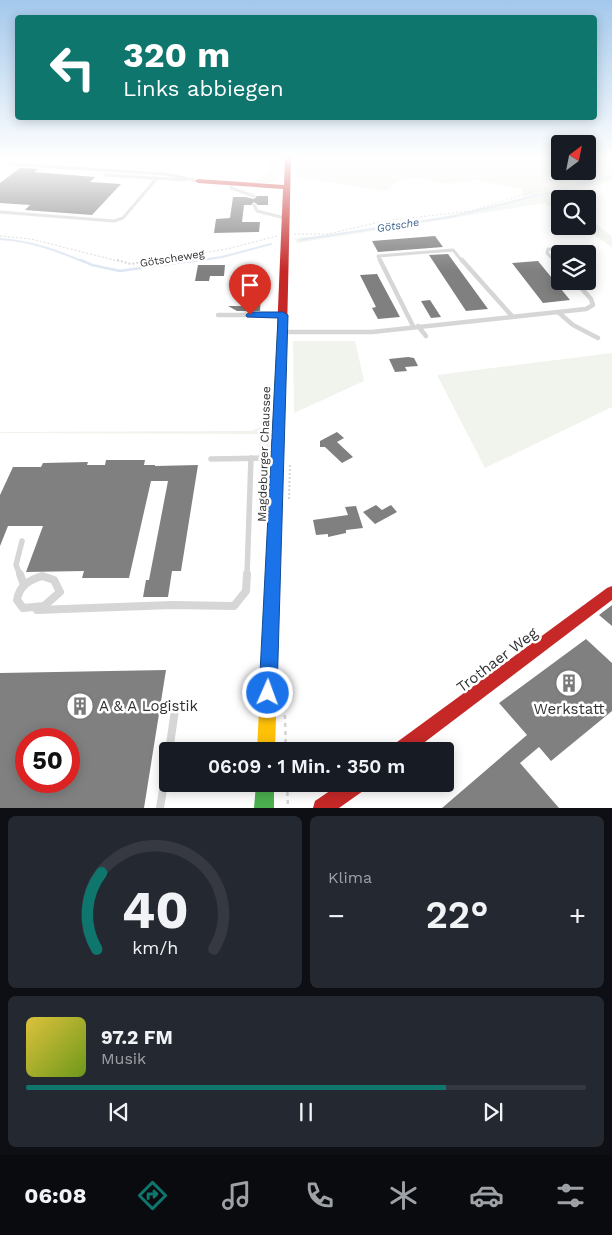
<!DOCTYPE html>
<html lang="de">
<meta charset="utf-8">
<style>
:root{--surface:#171b24;--page:#242831;--text:#f1f3f6;--muted:#9ea1a6;--line:#363941;--accent:#0f766e}
body{margin:0;font-family:"Work Sans",sans-serif;background:var(--page);color:var(--text);height:100vh;display:flex;flex-direction:column;font-size:19px;white-space:nowrap}
*{box-sizing:border-box;margin:0}
p{font-size:16px;color:var(--muted)}
.icon{flex:none;width:28px;height:28px;fill:none;stroke:currentColor;stroke-width:2;stroke-linecap:round;stroke-linejoin:round}
.map{position:relative;height:808px;overflow:hidden}
.panel{display:flex;flex-direction:column;gap:8px;padding:8px;background:#0d0f14;flex:1}
.panel>*{flex:none}
.banner{position:absolute;left:15px;top:15px;width:582px;height:105px;border-radius:5px;box-shadow:0 2px 12px #0003;background:#0f766e;color:#fff;overflow:hidden}
.needle{width:32px;rotate:32deg}
.tools{position:absolute;left:551px;top:135px;display:grid;gap:10px}
.tools a{display:grid;place-items:center;width:45px;height:45px;border-radius:5px;background:var(--surface);box-shadow:0 2px 12px #0003;font-size:25px}
.speed{position:absolute;left:15px;top:728px;display:flex;gap:10px;font-size:25px;font-weight:700;text-align:center}
.speed>*{display:grid;place-content:center;width:65px;height:65px;border-radius:50%;background:var(--surface);box-shadow:0 2px 12px #0003;line-height:1}
.speed .limit{border:8px solid #d22;background:#fff;color:#111}
.pin{position:absolute;display:grid;place-items:center;width:42px;height:42px;color:#fff;margin:-51px -21px;border-radius:50% 50% 50% 0;rotate:-45deg;box-shadow:0 0 5px #0007}
.pin .icon{rotate:45deg}
.me{position:absolute;width:55px;margin:-28px;rotate:2deg;stroke-linejoin:round;filter:drop-shadow(0 0 4px #0008)}
.turn{display:flex;align-items:center;gap:18px;height:105px;padding:0 25px;font-size:22px}
.turn .icon{width:65px;height:65px;stroke-width:2.5}
.turn b{display:block;font-size:35px;line-height:42px}
.big{font-size:38px;font-weight:600;line-height:1.1}
.panel .tile{flex:1;display:flex;flex-direction:column;justify-content:center;gap:8px;min-width:0;padding:0 18px;border-radius:8px;background:var(--page)}
.panel .dial{align-items:center;gap:0}
.dial svg{height:130px;overflow:visible;fill:none;stroke:var(--line);stroke-width:7;stroke-linecap:round;text-anchor:middle}
.dial text{fill:var(--text);stroke:none}
.song{display:flex;align-items:center;gap:15px}
.cover{width:60px;height:60px;border-radius:8px;background:linear-gradient(135deg,hsl(50 70% 55%),hsl(80 70% 35%))}
.played{height:5px;border-radius:2px;background:linear-gradient(90deg,var(--accent) 75%,var(--line) 75%)}
.keys{display:flex;justify-content:space-around;direction:ltr}
.heat{display:flex;justify-content:space-between;align-items:center;font-size:28px;direction:ltr}
.panel .tiles{flex:1;display:grid;gap:8px;grid-template-columns:1fr 1fr}
.tile:last-child{grid-column:span 2}
.trip{position:absolute;left:159px;top:742px;width:295px;height:50px;border-radius:5px;background:var(--surface);box-shadow:0 2px 12px #0003;font-weight:600;line-height:50px;text-align:center}
.dock{display:flex;height:80px;justify-content:space-around;align-items:center;background:#090b0e;color:var(--muted)}
.dock .icon{width:35px;height:35px}
.dock .current{color:var(--accent)}
.dock b{font-size:22px;color:var(--text)}
.map>svg:first-child{display:block}
.green{fill:#f0f4ed}
.lines{fill:none;stroke-linecap:round;stroke-linejoin:round}
.stream-far1{stroke:#dde6f2;stroke-width:2}
.stream{stroke:#dde6f2;stroke-width:2.5}
.building{fill:#808080;fill-rule:evenodd}
.path-far2{stroke:#d5d5d5;stroke-width:1;stroke-dasharray:2 2;stroke-linecap:butt}
.path-far1{stroke:#d5d5d5;stroke-width:2;stroke-dasharray:2 2;stroke-linecap:butt}
.path{stroke:#d5d5d5;stroke-width:2.5;stroke-dasharray:4 4;stroke-linecap:butt}
.lane-far3{stroke:#d6d6d6;stroke-width:3}
.lane-far2{stroke:#d6d6d6;stroke-width:4.5}
.lane-far1{stroke:#d6d6d6;stroke-width:5.5}
.lane{stroke:#d6d6d6;stroke-width:8}
.fast{fill:#4caf50;fill-rule:evenodd}
.slow{fill:#ffc107;fill-rule:evenodd}
.jam{fill:#c62828;fill-rule:evenodd}
.route{fill:#1a73e8;stroke:#114b97}
.labels{text-anchor:middle;stroke-width:5;stroke-linejoin:round;paint-order:stroke}
.far-water-label{font-size:11px;font-style:italic;fill:#436791;stroke:#fff}
.far-street-label{font-size:11px;fill:#323232;stroke:#fff}
.street-label{font-size:12px;fill:#323232;stroke:#fff}
.near-street-label{font-size:15px;fill:#323232;stroke:#fff}
.near-poi-label{font-size:15px;fill:#323232;stroke:#fff;text-anchor:start}
</style>
<div class="map">
<svg width="612" height="808" viewBox="0 0 612 808">
<rect width="100%" height="100%" fill="#fff"/>
<g class="green">
<polygon points="244,157 281,157 278,180 268,184 253,183 268,171 268,162 239,160"/>
<path d="M295,157H560V171H588V157H612V181L561,194L565,199H560V213L545,203L297,243L294,238C331,236 367,229 404,223C444,216 485,210 523,197L522,189L475,180L449,184L416,178L399,180L386,191L296,177Z"/>
<polygon points="588,217 612,237 612,247 580,226 588,226"/>
<polygon points="293,341 355,341 364,381 294,413"/>
<polygon points="612,353 612,407 485,468 437,375"/>
<polygon points="263,411 272,415 270,450 259,456 259,434 1,433 0,435 0,432 251,431 261,427"/>
</g>
<g class="lines">
<g class="stream-far1">
<path d="M0,239C30,241 56,250 84,262"/>
<polyline points="299,240 451,217 612,177"/>
<polyline points="188,262 222,257 271,244"/>
</g>
<polyline class="stream" points="81,260 92,265 120,271 197,260"/>
</g>
<g class="building">
<polygon points="20,168 38,169 34,172 95,177 90,182 121,184 92,215 25,210 30,205 0,203 0,183"/>
<polygon points="257,196 268,196 268,205 258,205 254,202 251,205 244,205 242,222 260,222 259,232 214,233 216,219 230,218 233,197 245,197 254,199"/>
<polygon points="435,236 443,247 378,252 372,241"/>
<polygon points="448,254 488,309 466,311 429,255"/>
<polygon points="538,261 570,300 543,303 512,263"/>
<polygon points="198,265 225,265 224,276 210,276 209,281 195,281"/>
<polygon points="377,274 400,317 378,319 372,308 376,307 360,275"/>
<polygon points="247,294 261,294 260,311 237,311 228,306 243,306 245,305"/>
<polygon points="430,300 441,317 431,318 421,301"/>
<polygon points="408,357 414,358 418,366 405,367 407,371 395,372 389,359"/>
<polygon points="337,432 344,438 337,442 353,457 342,463 325,447 320,447 320,441"/>
<polygon points="106,460 145,460 144,465 155,465 155,466 198,465 181,571 172,571 168,597 143,597 146,580 149,580 168,481 151,481 129,578 82,578 84,571 26,572 43,526 8,526 0,546 0,495 13,467 41,467 43,463 88,462 87,465 105,465"/>
<polygon points="376,505 382,510 391,505 397,512 375,524 363,512"/>
<polygon points="356,506 363,528 346,530 346,533 328,537 328,534 316,535 313,520 348,515 345,507"/>
<polygon points="612,605 612,626 599,615"/>
<polygon points="586,639 612,663 612,711 551,761 539,747 520,763 559,808 442,808 527,735 499,703"/>
<path d="M166,670L144,808H0V673ZM26,739H69V781H26Z"/>
</g>
<g class="lines">
<g class="path-far2">
<polyline points="294,234 328,234 384,221 470,211 536,191 579,183 612,173"/>
<polyline points="0,236 31,239 122,262"/>
<polyline points="146,262 227,249 277,236"/>
</g>
<g class="path-far1">
<polyline points="117,260 131,264 154,260"/>
<polyline points="289,499 290,464"/>
</g>
<g class="path">
<polyline points="284,691 286,751"/>
<polyline points="287,784 288,808"/>
</g>
<g class="lane-far3">
<polyline points="10,164 165,174 198,181"/>
<polyline points="105,175 185,180"/>
<polyline points="232,184 231,188 254,196"/>
<polyline points="254,205 257,211 285,218"/>
<polyline points="0,212 114,221 123,218 157,178"/>
<polyline points="381,262 378,256 453,250 463,262"/>
<polyline points="556,262 547,253 548,249 565,249 574,254"/>
</g>
<g class="lane-far2">
<polyline points="380,260 413,326"/>
<polyline points="462,260 512,316"/>
<polyline points="554,260 560,266"/>
<polyline points="558,312 586,309 593,305 591,299 575,281"/>
<polyline points="218,315 282,315"/>
<polyline points="418,326 426,336"/>
<polyline points="283,332 372,332 558,312 573,325 598,338"/>
</g>
<g class="lane-far1">
<polyline points="211,459 276,458"/>
<polyline points="20,575 16,565 22,541"/>
<polyline points="247,575 251,458"/>
</g>
<g class="lane">
<polyline points="20,574 24,585"/>
<path d="M42,576L54,580L60,592L44,606L23,608L17,600C19,586 29,580 42,576Z"/>
<polyline points="37,610 172,605 234,606 246,591 247,574"/>
<polyline points="169,751 175,710"/>
<polyline points="160,808 168,759"/>
</g>
<polygon class="fast" points="256,784 274,784 274,808 254,808"/>
<polygon class="slow" points="282,329 287,332 275,751 257,751 277,332"/>
<g class="jam">
<polygon points="285,157 291,157 287,332 282,335 277,332 283,189 198,183 195,181 198,179 284,185"/>
<polygon points="612,586 612,600 413,751 390,751 393,745 607,588"/>
<polygon points="340,784 365,784 363,791 339,808 313,808 315,801"/>
</g>
</g>
<linearGradient id="sky" x2="0" y2="1"><stop stop-color="#a3c8ec"/><stop offset="0.58" stop-color="#fff"/><stop offset="1" stop-color="#fff" stop-opacity="0"/></linearGradient>
<rect width="612" height="271" fill="url(#sky)"/>
<polygon class="route" points="250,312 283,312 288,315 277,693 274,699 268,701 262,699 259,693 278,318 247,317 246,315"/>
<defs>
<g id="building-ring" transform="scale(1.4375)"><circle r="9.5" fill="#fff" stroke="#7a7a7a" stroke-width="1.5"/><path d="M-4-6H4V6H1V3H-1V6H-4ZM-2.5-4.3h1.7v1.8h-1.7ZM.8-4.3h1.7v1.8H.8ZM-2.5-1h1.7V.8h-1.7ZM.8-1h1.7V.8H.8Z" fill="#7a7a7a"/></g>
</defs>
<g fill-rule="evenodd">
<use href="#building-ring" x="569" y="683"/>
<use href="#building-ring" x="80" y="706"/>
</g>
<g class="labels">
<g class="far-water-label">
<text transform="translate(398 225) rotate(-9)" y="4">Götsche</text>
</g>
<g class="far-street-label">
<text transform="translate(172 258) rotate(-9)" y="4">Götscheweg</text>
</g>
<g class="street-label">
<text transform="translate(264 454) rotate(-88)" y="4">Magdeburger Chaussee</text>
</g>
<g class="near-street-label">
<text transform="translate(497 660) rotate(-37)" y="5">Trothaer Weg</text>
</g>
<g class="near-poi-label">
<text x="99" y="711">A &amp; A Logistik</text>
<text x="569" y="714" text-anchor="middle">Werkstatt</text>
</g>
</g>
</svg>
<div class="tools">
<a><svg class="needle" viewBox="-14 -14 28 28"><path d="M0-13l5 13h-10z" fill="#e53935"/><path d="M0 13l5-13h-10z" fill="#9ea1a6"/></svg></a>
<a><svg class="icon" aria-label="search" viewBox="0 0 24 24"><circle cx="10" cy="10" r="6"/><path d="M15 15l6 6"/></svg></a>
<a><svg class="icon" aria-label="layers" viewBox="0 0 24 24"><path d="M12 4l9 5-9 5-9-5zM3 14l9 5 9-5"/></svg></a>
</div>
<div class="speed"><div class="limit">50</div></div>
<div class="pin" style="left:250px;top:315px;background:#d93025"><svg class="icon" aria-label="arrive" viewBox="0 0 24 24"><path d="M6 21V4h12l-3 4 3 4H6"/></svg></div>
<svg class="me" style="left:268px;top:693px" viewBox="-20 -20 40 40"><circle r="17" fill="#1a73e8" stroke="#fff" stroke-width="3"/><path d="M0-11L8 9 0 5-8 9z" fill="#fff"/></svg>
<div class="trip">06:09 · 1 Min. · 350 m</div>
<div class="banner">
<div class="turn"><svg class="icon" aria-label="left" viewBox="0 0 24 24"><path d="M17 20v-9H6M10 6l-5 5 5 5"/></svg><div><b>320 m</b>Links abbiegen</div></div>
</div>
</div>
<section class="panel">
<div class="tiles">
<div class="tile dial"><svg viewBox="0 0 100 80">
<path d="M14 69A42 42 0 1 1 86 69"/>
<path d="M14 69A42 42 0 0 1 17 22" stroke="#0f766e"/>
<text x="50" y="56" font-size="32" font-weight="700">40</text>
<text x="50" y="72" font-size="11">km/h</text>
</svg></div>
<div class="tile"><p>Klima</p>
<div class="heat"><a>−</a><b class="big">22°</b><a>+</a></div>
</div>
<div class="tile">
<div class="song"><i class="cover"></i><div><b>97.2 FM</b><p>Musik</p></div></div>
<div class="played"></div>
<div class="keys"><svg class="icon" aria-label="previous" viewBox="0 0 24 24"><path d="M18 5L8 12l10 7zM5 5v14"/></svg><svg class="icon" aria-label="pause" viewBox="0 0 24 24"><path d="M8 5v14M16 5v14"/></svg><svg class="icon" aria-label="next" viewBox="0 0 24 24"><path d="M6 5l10 7-10 7zM19 5v14"/></svg></div>
</div>
</div>
</section>
<nav class="dock">
<b>06:08</b>
<svg class="icon current" aria-label="directions" viewBox="0 0 24 24"><path d="M12 3l9 9-9 9-9-9zM9 14v-3h6M13 9l2 2-2 2"/></svg>
<svg class="icon" aria-label="music" viewBox="0 0 24 24"><path d="M9 18V5l10-2v13"/><circle cx="6" cy="18" r="3"/><circle cx="16" cy="16" r="3"/></svg>
<svg class="icon" aria-label="phone" viewBox="0 0 24 24"><path d="M5 4h4l2 5-3 2q2 4 5 5l2-3 5 2v4C11 20 4 13 5 4z"/></svg>
<svg class="icon" aria-label="climate" viewBox="0 0 24 24"><path d="M12 3v18M4 7l16 10M4 17L20 7"/></svg>
<svg class="icon" aria-label="car" viewBox="0 0 24 24"><path d="M5 17H2v-5l4-1 3-4h7l3 4 3 1v5h-3M9 17h6M6 11h13"/><circle cx="7" cy="17" r="2"/><circle cx="17" cy="17" r="2"/></svg>
<svg class="icon" aria-label="filters" viewBox="0 0 24 24"><path d="M4 7h16M4 17h16"/><circle cx="9" cy="7" r="2"/><circle cx="15" cy="17" r="2"/></svg>
</nav>
